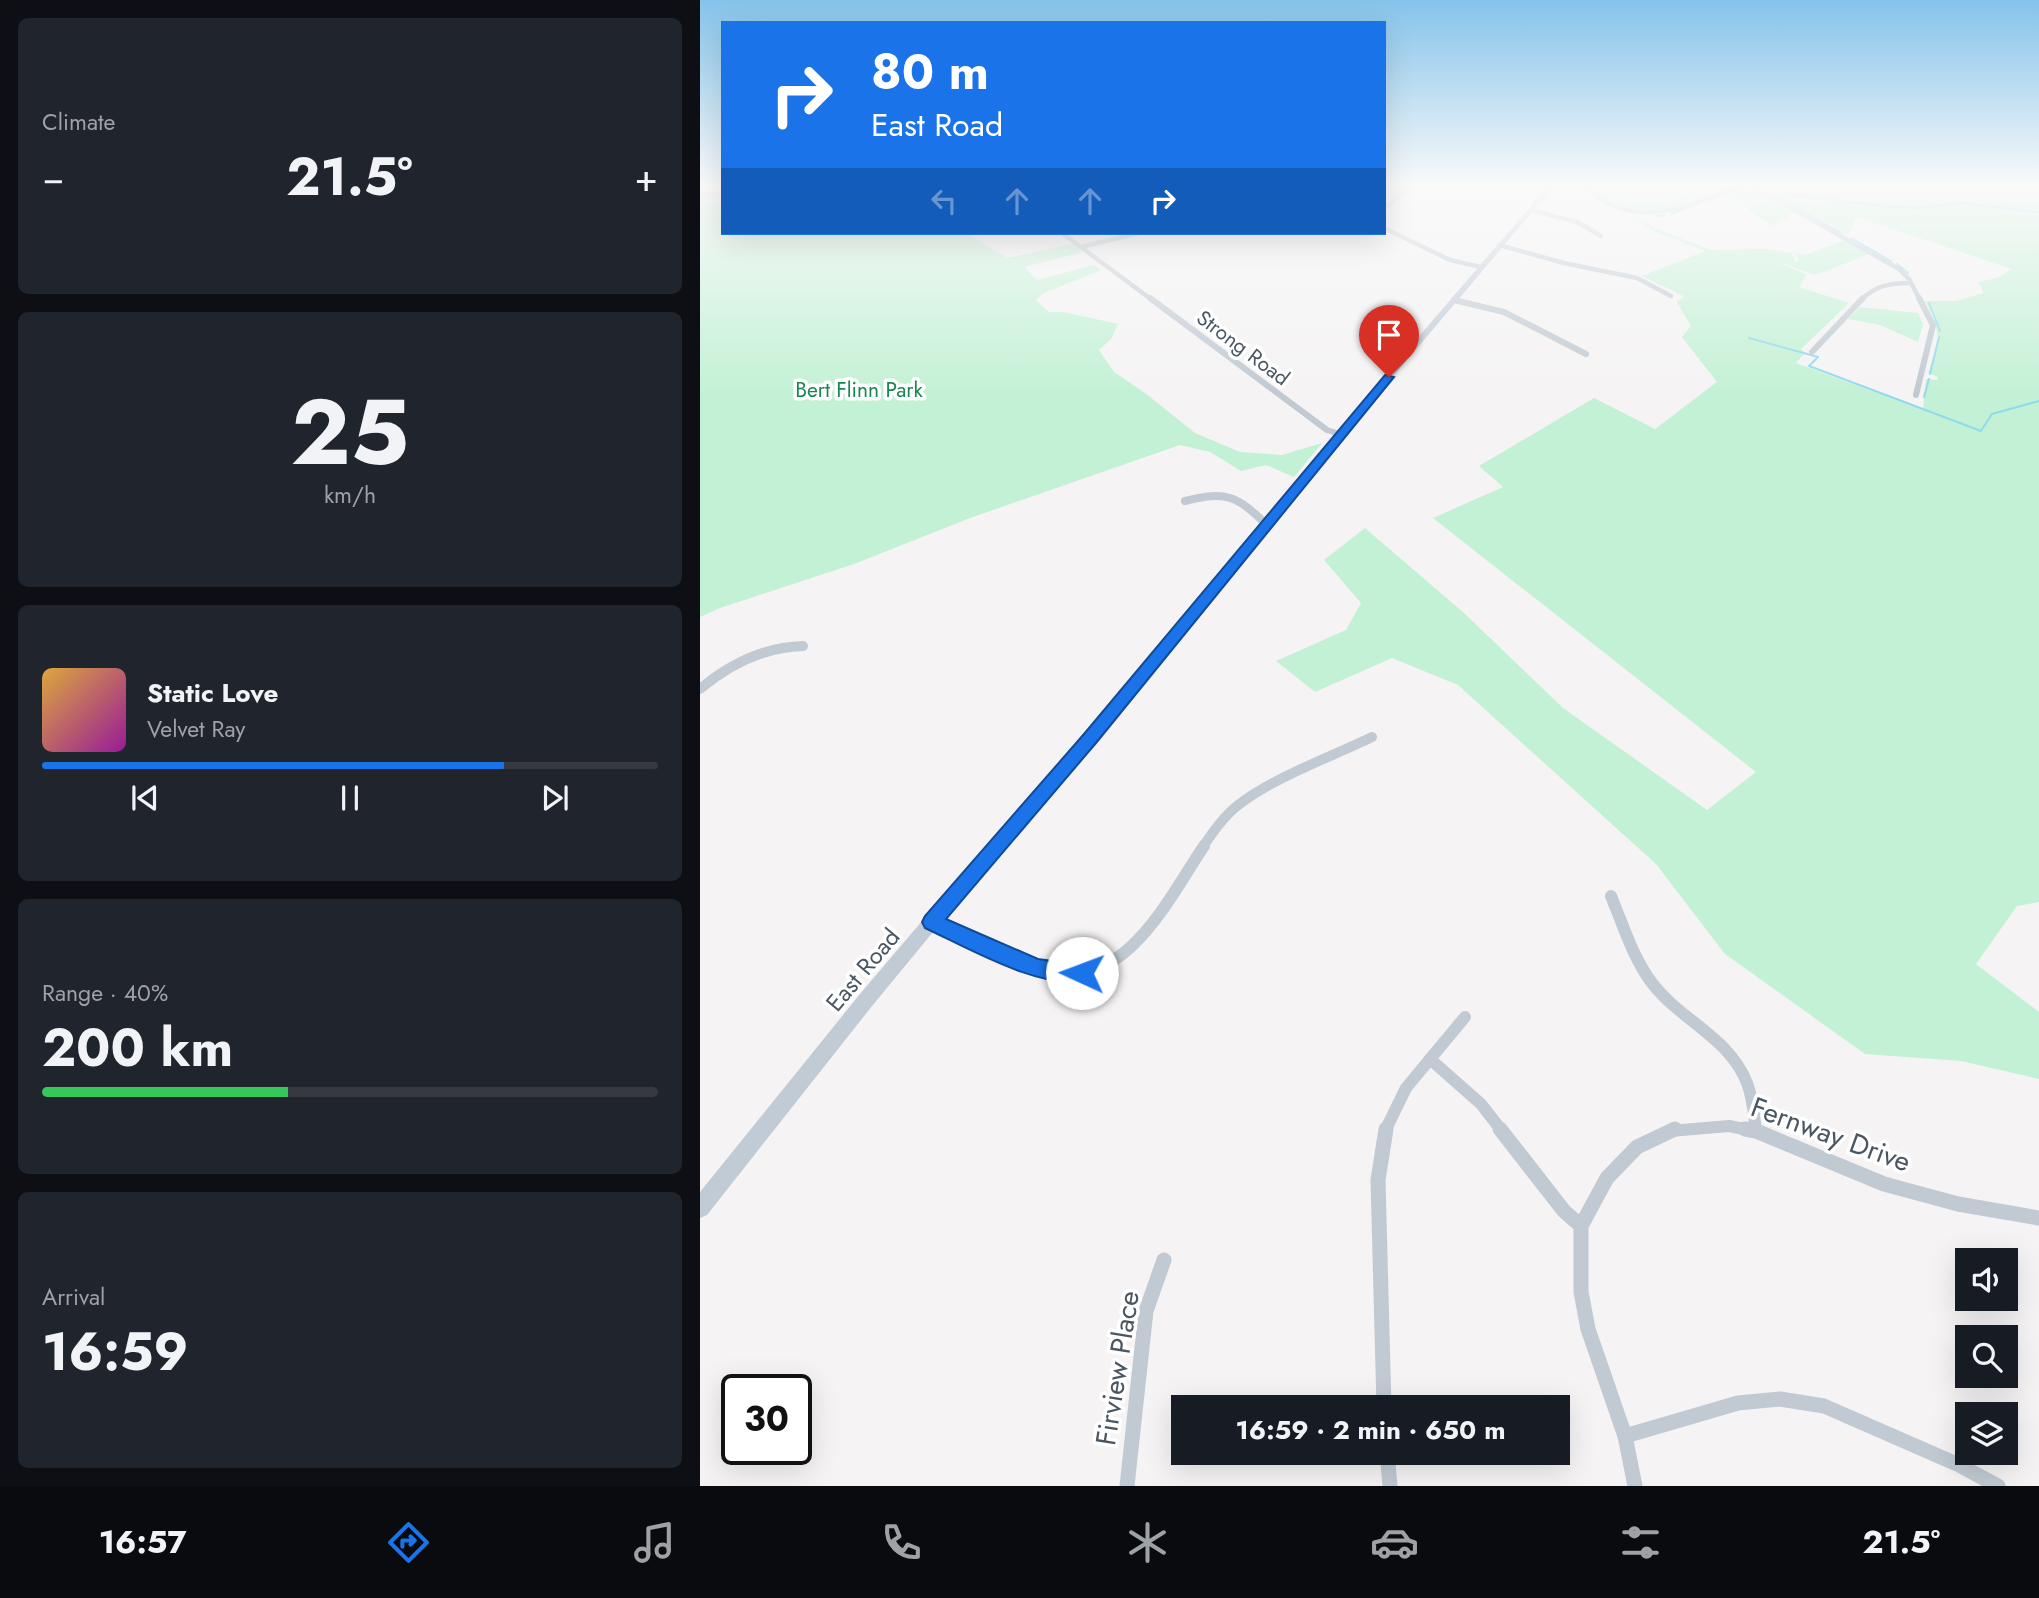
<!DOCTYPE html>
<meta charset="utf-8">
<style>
:root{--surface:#171b24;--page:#20242c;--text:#f1f3f6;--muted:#9ea1a6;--line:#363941;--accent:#1a73e8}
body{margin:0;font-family:Jost,sans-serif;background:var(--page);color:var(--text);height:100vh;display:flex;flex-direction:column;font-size:26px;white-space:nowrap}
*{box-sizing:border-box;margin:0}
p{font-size:23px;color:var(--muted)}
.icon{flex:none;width:38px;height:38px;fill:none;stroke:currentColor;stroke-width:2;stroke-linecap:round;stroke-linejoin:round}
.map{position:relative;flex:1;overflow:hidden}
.drawer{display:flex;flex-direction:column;gap:18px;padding:18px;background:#0d0f14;width:700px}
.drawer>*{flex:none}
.top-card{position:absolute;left:21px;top:21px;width:665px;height:214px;border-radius:0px;box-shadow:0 7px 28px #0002;background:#1a73e8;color:#fff;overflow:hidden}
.tools{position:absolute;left:1255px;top:1248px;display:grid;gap:14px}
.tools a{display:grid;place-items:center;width:63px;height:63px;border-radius:0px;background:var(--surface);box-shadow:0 7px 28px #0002;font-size:35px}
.speed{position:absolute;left:21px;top:1374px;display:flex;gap:14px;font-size:35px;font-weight:700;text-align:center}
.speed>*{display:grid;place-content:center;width:91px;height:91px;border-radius:50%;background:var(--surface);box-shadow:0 7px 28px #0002;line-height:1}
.speed .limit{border:4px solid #111;border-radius:10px;background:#fff;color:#111}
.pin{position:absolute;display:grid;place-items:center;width:60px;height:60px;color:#fff;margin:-72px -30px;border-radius:50% 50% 50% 0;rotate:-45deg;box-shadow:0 0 7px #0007}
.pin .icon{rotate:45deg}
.me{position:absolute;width:77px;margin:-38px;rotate:272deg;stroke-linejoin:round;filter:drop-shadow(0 0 5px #0008)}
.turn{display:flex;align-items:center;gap:24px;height:147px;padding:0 35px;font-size:32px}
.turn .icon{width:91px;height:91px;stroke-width:2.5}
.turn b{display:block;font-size:49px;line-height:60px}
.lanes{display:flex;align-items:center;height:66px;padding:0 35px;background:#0003;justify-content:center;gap:35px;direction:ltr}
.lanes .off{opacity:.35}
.big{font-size:52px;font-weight:700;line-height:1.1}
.drawer .tile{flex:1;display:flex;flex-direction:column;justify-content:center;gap:10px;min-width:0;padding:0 24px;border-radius:10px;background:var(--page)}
.drawer .dial{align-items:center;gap:0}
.dial b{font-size:91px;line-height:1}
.song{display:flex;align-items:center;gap:21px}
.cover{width:84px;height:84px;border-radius:10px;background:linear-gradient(135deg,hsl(40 70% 55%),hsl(300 70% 35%))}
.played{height:7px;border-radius:4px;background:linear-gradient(90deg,var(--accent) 75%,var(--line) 75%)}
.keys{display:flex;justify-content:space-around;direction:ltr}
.heat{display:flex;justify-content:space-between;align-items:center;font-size:38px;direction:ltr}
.charge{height:10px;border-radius:5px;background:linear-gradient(90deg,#34c759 40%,var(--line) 0)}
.trip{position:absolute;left:471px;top:1395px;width:399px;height:70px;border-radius:0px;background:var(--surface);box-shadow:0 7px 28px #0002;font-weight:700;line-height:70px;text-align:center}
.tabs{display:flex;height:112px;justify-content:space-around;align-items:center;background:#090b0e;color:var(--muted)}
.tabs .icon{width:49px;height:49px}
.tabs .on{color:var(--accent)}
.tabs b{font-size:32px;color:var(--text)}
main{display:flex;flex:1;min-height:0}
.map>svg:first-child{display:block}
.green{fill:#c3f1d5}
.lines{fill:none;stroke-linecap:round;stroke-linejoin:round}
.stream{stroke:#90daee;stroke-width:2}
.minor-far5{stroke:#c1cad2;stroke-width:4.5}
.minor-far4{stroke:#c1cad2;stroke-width:6}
.minor-far3{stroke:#c1cad2;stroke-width:8}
.minor-far2{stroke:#c1cad2;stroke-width:10}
.minor-far1{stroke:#c1cad2;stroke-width:12}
.minor{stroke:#c1cad2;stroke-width:15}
.secondary{fill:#c1cbd6;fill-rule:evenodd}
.route{fill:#1a73e8;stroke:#114b97;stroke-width:2}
.labels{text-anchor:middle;stroke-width:7;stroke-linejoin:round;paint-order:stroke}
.far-street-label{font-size:21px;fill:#4a5661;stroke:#fff}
.far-park-label{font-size:21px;fill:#17864f;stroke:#fff}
.street-label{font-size:24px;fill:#4a5661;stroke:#fff}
.near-street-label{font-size:28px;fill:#4a5661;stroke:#fff}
</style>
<main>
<section class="drawer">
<div class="tile"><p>Climate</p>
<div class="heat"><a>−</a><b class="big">21.5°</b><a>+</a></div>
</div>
<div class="tile dial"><b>25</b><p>km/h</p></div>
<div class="tile">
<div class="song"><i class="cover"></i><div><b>Static Love</b><p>Velvet Ray</p></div></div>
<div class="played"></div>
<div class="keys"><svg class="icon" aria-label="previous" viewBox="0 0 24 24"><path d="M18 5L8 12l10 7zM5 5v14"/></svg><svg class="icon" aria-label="pause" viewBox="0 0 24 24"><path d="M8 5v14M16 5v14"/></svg><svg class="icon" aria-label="next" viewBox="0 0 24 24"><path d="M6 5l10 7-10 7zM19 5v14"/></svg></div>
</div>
<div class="tile"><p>Range · 40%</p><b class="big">200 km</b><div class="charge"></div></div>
<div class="tile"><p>Arrival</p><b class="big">16:59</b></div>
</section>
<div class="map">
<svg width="1339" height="1486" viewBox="0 0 1339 1486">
<rect width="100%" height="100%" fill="#f5f3f3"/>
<g class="green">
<polygon points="0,186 23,186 23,233 272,233 270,235 274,238 307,258 372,244 383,252 324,267 337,280 394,265 401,270 344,293 336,300 349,312 364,312 418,324 411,339 399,350 414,372 445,393 495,433 540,452 582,455 622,443 594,477 566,465 541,471 510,452 480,445 270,518 154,564 20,608 0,617"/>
<path d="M926,186L955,187L992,198C973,212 935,217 914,204C908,200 902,194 897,189Z"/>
<path d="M1057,186H1339V902L1317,906L1276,964L1339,1012V1079L1261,1061L1165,1054L1025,954L956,864L758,685L692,658L615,692L576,661L646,630L661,603L624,560L665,528L764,613L863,708L1007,810L1056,772L733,518L803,487L779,466L894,398L955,429L1017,382L982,337L991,326L976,301L982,299L983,296L942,276L1005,251L951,230L929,213L955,228L1010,250L1068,249L1092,253L1095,262L1099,260L1094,252L1106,255L1144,240L1169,254L1116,275L1089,266L1085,264L1086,263L1082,264L1107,275L1099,287L1149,303L1101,349L1105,353L1096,363L1223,410L1226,379L1237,380L1238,377L1228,373C1240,341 1242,332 1225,301H1256L1284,293L1278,282L1297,278L1312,269L1156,217L1149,235L1068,192L1074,191Z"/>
<polygon points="1044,188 1052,188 1096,212 1072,226 1026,194"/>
<polygon points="1160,307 1218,313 1223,324 1218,342 1180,325 1148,319"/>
</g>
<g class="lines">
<g class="stream">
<polyline points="1012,186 1024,188"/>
<polyline points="1038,192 1062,196"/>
<polyline points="1077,196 1094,195 1191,207 1220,208 1261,203 1339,212"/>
<polyline points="1082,199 1100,209"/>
<polyline points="1102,211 1143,234"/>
<polyline points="971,214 996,205"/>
<polyline points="956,216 965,215"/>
<polyline points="1151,238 1191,261"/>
<polyline points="1197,264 1208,273"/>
<polyline points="1229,303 1240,331"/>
<polyline points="1049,338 1118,357 1109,366 1281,431 1292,414 1339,401"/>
<polyline points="1230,374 1239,337"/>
<polyline points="1224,397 1229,379"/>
</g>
<g class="minor-far5">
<path d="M884,186C895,192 904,203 916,207C960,223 1002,199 1043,186"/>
<polyline points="1052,186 1199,269 1209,279 1220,300"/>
<polyline points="684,209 711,186"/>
<polyline points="830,210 877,222 901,236"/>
<polyline points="684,228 750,260 781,267"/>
<polyline points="362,233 452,300"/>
<polyline points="799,245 864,263 937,278 971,296"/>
<polyline points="381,247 439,233"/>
<path d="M1161,300C1176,285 1191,283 1211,283"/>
</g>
<g class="minor-far4">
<polyline points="450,298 627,430 640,434"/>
<polyline points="754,300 804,312 886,354"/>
<polyline points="1112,352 1163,298"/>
<polyline points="1216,395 1233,325 1219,298"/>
</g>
<path class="minor-far3" d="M485,501C527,491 536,495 567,525"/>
<g class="minor-far2">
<path d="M0,689C30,664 63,647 103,646"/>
<path d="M503,847C512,833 523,817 537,806C572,778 631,757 672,737"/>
</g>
<g class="minor-far1">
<path d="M911,896C923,925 933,958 952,983C980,1020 1030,1038 1047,1083C1053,1098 1054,1115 1056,1131"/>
<path d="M232,922C258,933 284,945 310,956C321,961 333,968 345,971C425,993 468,899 504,846"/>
<polyline points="730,1059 781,1104 802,1131"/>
<polyline points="685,1131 706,1088 765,1017"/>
<polyline points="970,1131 1029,1126 1054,1131"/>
</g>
<g class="minor">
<polyline points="800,1129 864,1211 881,1226"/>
<polyline points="1045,1129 1056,1131 1184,1184 1258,1204 1339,1218"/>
<polyline points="684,1407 678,1180 686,1129"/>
<polyline points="925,1436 1038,1403 1080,1399 1124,1406 1259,1465 1298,1486"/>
<polyline points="687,1452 690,1486"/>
<polyline points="427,1486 446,1311 464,1260"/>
<polyline points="935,1486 925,1436 888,1329 881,1292 881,1226 907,1178 937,1147 975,1129"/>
</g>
<polygon class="secondary" points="848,186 854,186 643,436 395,742 295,857 172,1006 7,1215 0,1218 0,1192 160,994 285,847 385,734 637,432"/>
</g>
<linearGradient id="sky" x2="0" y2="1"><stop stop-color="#85c3ea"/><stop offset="0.47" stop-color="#fafafa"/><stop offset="1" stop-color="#fafafa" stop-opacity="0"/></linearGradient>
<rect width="1339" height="394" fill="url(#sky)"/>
<path class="route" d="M685,375L694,377L396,743L246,919L338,959L389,966L392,973L389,979C349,995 264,946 225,928L222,922L225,916L384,734Z"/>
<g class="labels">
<g class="far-street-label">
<text transform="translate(543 348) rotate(37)" y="7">Strong Road</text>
</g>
<g class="far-park-label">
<text x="159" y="397">Bert Flinn Park</text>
</g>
<g class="street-label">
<text transform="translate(163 970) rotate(-50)" y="8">East Road</text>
</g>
<g class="near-street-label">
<text transform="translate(1131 1134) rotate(20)" y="10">Fernway Drive</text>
<text transform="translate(417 1368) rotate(-81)" y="10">Firview Place</text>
</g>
</g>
</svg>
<div class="tools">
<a><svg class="icon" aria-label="sound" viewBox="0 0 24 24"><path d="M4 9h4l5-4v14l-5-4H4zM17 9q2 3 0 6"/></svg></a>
<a><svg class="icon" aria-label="search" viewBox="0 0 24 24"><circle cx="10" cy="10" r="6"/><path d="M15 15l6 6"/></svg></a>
<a><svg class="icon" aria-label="layers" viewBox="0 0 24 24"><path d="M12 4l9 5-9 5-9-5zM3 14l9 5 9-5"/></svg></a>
</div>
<div class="speed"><div class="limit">30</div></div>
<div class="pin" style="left:689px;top:377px;background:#d93025"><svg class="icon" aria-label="arrive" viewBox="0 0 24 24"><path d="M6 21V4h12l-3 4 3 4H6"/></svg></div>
<svg class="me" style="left:382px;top:973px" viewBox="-20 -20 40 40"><circle r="19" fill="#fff"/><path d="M0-13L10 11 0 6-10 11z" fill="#1a73e8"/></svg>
<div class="trip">16:59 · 2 min · 650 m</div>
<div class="top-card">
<div class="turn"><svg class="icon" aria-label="right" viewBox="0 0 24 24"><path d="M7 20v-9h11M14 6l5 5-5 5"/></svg><div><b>80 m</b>East Road</div></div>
<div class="lanes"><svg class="icon off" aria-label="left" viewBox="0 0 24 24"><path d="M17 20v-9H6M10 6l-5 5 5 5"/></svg><svg class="icon off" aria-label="ahead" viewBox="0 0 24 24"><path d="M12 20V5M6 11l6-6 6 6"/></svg><svg class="icon off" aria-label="ahead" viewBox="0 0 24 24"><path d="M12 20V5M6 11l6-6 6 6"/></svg><svg class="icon" aria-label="right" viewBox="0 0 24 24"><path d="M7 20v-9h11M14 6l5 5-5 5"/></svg></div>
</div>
</div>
</main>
<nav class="tabs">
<b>16:57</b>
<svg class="icon on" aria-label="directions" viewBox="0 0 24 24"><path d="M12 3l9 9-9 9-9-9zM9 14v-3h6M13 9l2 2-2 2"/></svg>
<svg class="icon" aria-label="music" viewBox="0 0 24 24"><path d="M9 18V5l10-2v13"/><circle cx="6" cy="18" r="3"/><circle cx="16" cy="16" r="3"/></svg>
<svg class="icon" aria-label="phone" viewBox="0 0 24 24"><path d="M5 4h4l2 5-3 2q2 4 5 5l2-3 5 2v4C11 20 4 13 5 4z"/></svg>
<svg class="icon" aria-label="climate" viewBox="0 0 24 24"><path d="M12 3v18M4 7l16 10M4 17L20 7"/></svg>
<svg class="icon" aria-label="car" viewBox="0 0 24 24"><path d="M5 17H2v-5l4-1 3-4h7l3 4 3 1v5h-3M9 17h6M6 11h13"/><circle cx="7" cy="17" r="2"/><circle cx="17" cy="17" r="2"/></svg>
<svg class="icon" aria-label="filters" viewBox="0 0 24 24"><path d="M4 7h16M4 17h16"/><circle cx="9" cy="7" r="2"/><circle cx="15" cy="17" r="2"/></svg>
<b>21.5°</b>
</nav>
